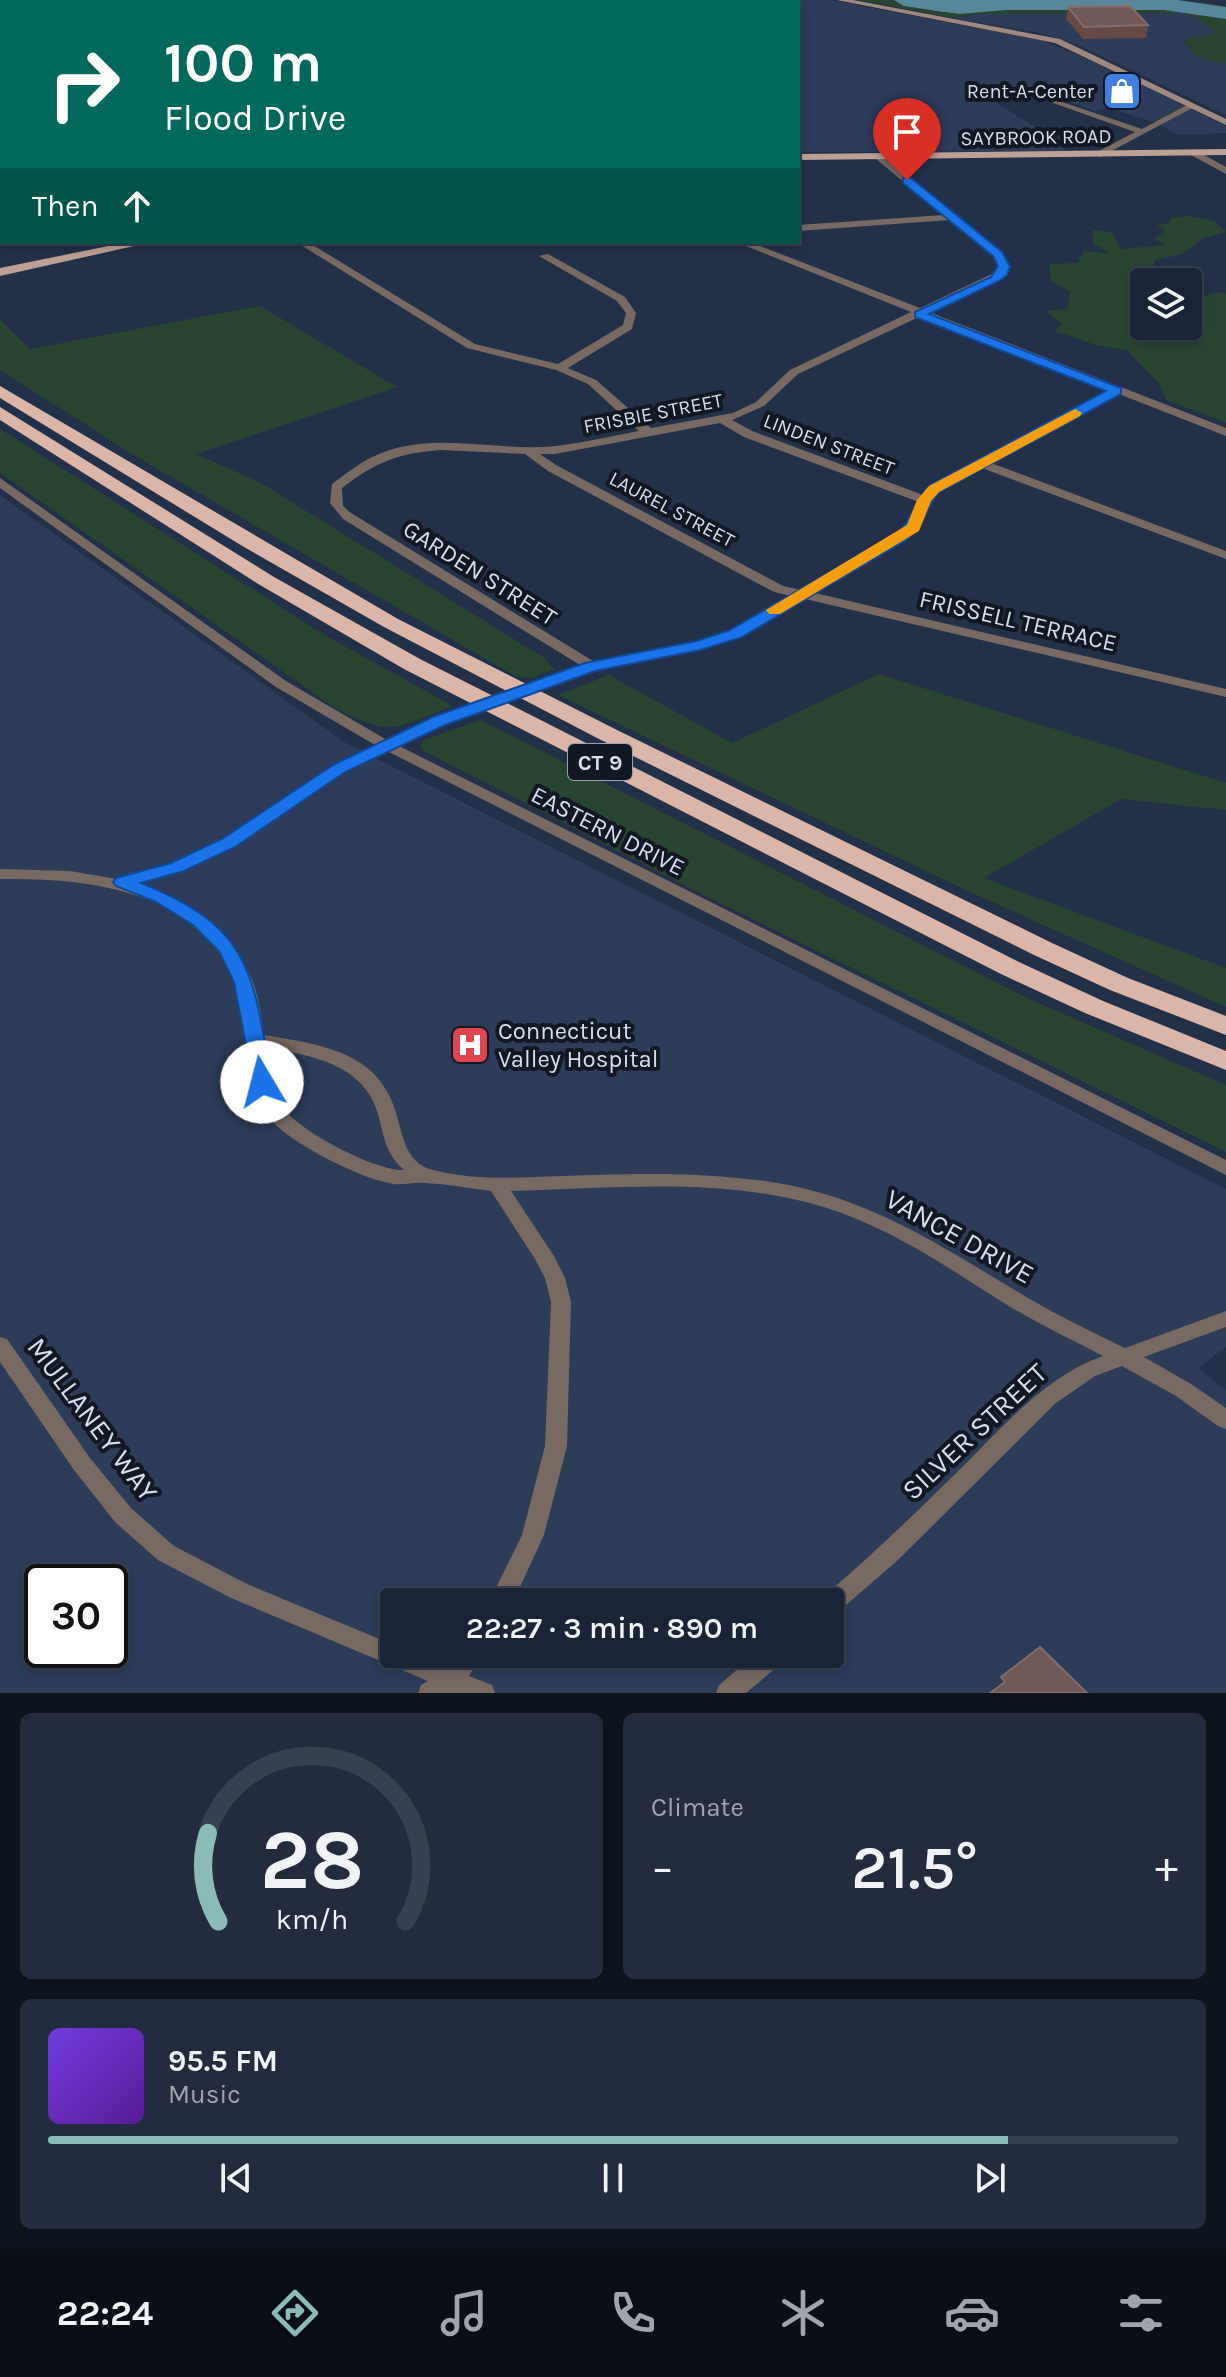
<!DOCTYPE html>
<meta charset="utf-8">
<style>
:root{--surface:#1a2437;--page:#232c3f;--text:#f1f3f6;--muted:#9fa4ad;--line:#384152;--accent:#8bbbb9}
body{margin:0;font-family:Karla,sans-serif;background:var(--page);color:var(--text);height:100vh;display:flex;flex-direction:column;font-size:30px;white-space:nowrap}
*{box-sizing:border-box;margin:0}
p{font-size:26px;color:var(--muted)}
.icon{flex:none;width:44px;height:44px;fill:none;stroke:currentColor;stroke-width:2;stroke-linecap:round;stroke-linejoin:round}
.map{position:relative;height:1693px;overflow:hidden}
.drawer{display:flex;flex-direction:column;gap:20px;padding:20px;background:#0e141e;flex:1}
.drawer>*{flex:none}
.hud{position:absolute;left:0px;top:0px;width:800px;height:244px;box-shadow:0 4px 12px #0003,0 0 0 2px var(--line);background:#00695c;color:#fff;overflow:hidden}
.fabs{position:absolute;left:1130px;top:268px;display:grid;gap:16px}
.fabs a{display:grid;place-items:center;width:72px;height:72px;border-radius:8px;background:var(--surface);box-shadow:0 4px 12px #0003,0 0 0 2px var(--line);font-size:40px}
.speed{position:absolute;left:24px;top:1564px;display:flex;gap:16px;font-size:40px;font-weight:700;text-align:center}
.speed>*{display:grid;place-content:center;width:104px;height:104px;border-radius:50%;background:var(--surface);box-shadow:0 4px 12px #0003,0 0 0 2px var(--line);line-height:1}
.speed .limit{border:4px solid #111;border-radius:12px;background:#fff;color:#111}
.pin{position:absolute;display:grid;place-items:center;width:68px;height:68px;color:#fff;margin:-82px -34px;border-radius:50% 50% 50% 0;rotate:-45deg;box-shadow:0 0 8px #0007}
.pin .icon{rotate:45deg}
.me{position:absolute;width:88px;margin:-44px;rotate:352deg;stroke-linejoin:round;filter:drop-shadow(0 0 6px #0008)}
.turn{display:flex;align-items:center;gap:28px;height:168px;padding:0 32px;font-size:36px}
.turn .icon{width:104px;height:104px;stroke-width:2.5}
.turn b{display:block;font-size:56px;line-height:68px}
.then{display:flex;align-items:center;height:76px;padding:0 32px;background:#0003;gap:16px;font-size:30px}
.big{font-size:60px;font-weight:600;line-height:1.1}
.drawer .card{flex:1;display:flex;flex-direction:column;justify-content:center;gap:12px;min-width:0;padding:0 28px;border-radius:12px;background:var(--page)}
.drawer .dial{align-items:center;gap:0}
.dial svg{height:208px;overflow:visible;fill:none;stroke:var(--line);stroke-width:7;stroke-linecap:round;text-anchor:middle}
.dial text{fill:var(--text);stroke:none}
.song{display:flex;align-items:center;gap:24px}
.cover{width:96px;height:96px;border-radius:12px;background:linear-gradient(135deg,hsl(260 70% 55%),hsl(270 70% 35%))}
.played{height:8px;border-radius:4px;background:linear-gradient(90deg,var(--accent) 85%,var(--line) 85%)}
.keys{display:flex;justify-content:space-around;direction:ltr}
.heat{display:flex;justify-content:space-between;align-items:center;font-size:44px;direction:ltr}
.drawer .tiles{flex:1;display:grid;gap:20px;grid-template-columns:1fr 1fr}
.card:last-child{grid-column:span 2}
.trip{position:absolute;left:380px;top:1588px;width:464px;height:80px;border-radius:8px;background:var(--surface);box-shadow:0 4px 12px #0003,0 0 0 2px var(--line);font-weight:600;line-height:80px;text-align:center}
.tab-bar{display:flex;height:128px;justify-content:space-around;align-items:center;background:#0a0e16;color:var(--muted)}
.tab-bar .icon{width:56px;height:56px}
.tab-bar .active{color:var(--accent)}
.tab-bar b{font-size:36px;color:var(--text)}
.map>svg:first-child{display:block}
.built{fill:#2c3c59;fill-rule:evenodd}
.green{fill:#284532}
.water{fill:#58869c}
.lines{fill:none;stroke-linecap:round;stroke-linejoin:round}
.river{fill:#58869c;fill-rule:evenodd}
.minor{fill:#786963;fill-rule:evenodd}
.secondary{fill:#a0887f;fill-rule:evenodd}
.primary{fill:#bfa094;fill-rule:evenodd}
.motorway{fill:#dbb5a8;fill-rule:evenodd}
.wall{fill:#664844}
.building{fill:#725856;stroke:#826d6e;stroke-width:2}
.route{fill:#1a73e8;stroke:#114b97;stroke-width:2}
.slow{fill:#f59e0b}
.labels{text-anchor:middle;stroke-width:8;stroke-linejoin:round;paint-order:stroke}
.far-poi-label{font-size:20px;fill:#d5deee;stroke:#121823;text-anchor:end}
.far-street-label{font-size:20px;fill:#d5deee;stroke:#121823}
.shield{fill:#121823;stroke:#9aa3b1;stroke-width:2}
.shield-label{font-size:22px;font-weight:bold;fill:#d5deee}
.street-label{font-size:24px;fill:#d5deee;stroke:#121823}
.poi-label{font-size:24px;fill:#d5deee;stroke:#121823;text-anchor:start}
.near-street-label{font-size:28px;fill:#d5deee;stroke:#121823}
</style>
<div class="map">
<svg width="1226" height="1693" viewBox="0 0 1226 1693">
<rect width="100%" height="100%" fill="#233049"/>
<g class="built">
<polygon points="807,0 831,0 1044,41 1096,63 1226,126 1226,133 1179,135 1154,122 1108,108 1094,111 1042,92 994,101 1060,143 1066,151 805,152 798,147 798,2 793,2"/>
<polygon points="1170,10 1196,13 1219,33 1184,40 1195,55 1226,65 1226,115 1076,44 1039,33 924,13"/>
<path d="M0,495L344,742L1226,1189V1347L1198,1368L1226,1390V1693H0ZM42,1582H110V1650H42ZM394,1602H830V1654H394Z"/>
</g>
<g class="green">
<polygon points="858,0 1183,0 1226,6 1226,65 1195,55 1185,40 1218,33 1196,17 1179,13 976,14 954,18"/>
<polygon points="1189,216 1214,221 1226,232 1203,238 1182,254 1155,260 1150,282 1144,282 1144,294 1139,304 1144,304 1144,326 1188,326 1188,300 1220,292 1226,294 1226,423 1167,400 1158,382 1127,350 1099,346 1055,331 1062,323 1046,311 1067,309 1070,292 1051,281 1049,264 1078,263 1084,251 1109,253 1093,243 1093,230 1111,232 1122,249 1166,245 1154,239 1165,231 1156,223 1169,224 1171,218"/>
<polygon points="260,306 397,387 196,454 261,483 543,657 555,669 532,678 515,676 132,454 0,370 0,319 30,349"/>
<path d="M0,429L328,637L453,706C395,728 392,738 335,708L0,473Z"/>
<polygon points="879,674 1226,783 1226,810 1121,799 984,878 1226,968 1226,1007 970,892 558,695 609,675 732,743"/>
<polygon points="481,720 1027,998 1226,1085 1226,1152 688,887 424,751 420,746 424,740"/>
</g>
<polygon class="water" points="1020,0 1023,6 943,12 901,4 918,2 953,5"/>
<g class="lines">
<polygon class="river" points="894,0 1177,0 1226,7 1226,19 1164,10 1006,10 959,14 904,6"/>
<g class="minor">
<polygon points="163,0 174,0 177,2 166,2"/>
<polygon points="566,0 576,0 578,2 568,2"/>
<rect x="0" y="8" width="2" height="5"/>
<polygon points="1053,99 1142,129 1189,104 1196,106 1100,157 1097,156 1097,152 1135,132 1053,103"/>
<polygon points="2,106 2,112 0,113 0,107"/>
<polygon points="1191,151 1197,151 1226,167 1226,174 1191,155"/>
<path d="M878,153L1002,253L1009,266L1007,275L929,312L1226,428V436L1119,394L991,463L1226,551V559L982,468L938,492L918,526L906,540L815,593L1226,689V697L805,599L741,637L700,650L594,670L444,724L399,746L1226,1160V1175L387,751L344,771L235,846L183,870L135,884C187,897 230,931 252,980C259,997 261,1017 264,1035C299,1041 344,1046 372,1072C382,1082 390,1094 394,1107C403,1131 403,1163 433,1170C484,1183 538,1176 590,1175C648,1173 707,1173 765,1181C868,1195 942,1247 1028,1298C1059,1316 1092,1332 1125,1348L1226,1311V1327L1144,1357L1191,1384L1226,1408V1429L1218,1426L1176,1396L1122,1366L1095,1376L1056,1403L898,1560L838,1612L830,1615V1602H820L822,1598C867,1559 910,1519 952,1477C998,1433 1041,1378 1103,1356C1072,1340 1041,1325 1012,1308C960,1276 910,1240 854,1218C747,1174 624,1188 511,1191L554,1256L565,1278L571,1302L567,1446L544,1535L513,1602H489L522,1535L545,1446L551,1302L545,1278L535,1259L491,1191C469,1188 447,1184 425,1183C415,1182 404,1185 394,1184C362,1179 300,1148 276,1125C250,1100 250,1061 245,1028C242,1013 241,996 235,981C196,889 87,878 0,879V869L70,871L117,879L171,864L223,840L334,765L375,745L276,687L0,488V478L286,681L387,740L434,718L580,665L343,519L330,503L332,484C348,472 364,459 384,452C439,432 498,452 555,446C583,443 612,436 639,431L588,384L556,370L467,348L296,242H308L475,344L558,364L623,325L626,313L617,301L539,256L548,254L625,297L636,313L632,329L568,368L596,380L651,428L733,413L756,402L790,370L911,312L736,242H750L920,308L998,271C999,251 964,232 950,220L798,231V225L943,215L875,158V154ZM921,316L1110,390L930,486L923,495L752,431L732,420L764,406L798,374ZM720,423L744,437L919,502L907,524L896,534L801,590L783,586L556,465L540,454H555ZM441,450L525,454L548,471L774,592L791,596L731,631L697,642L593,661L351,513L343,506L342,488C376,462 398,453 441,450ZM266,1048C311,1055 364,1064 378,1114C384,1137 385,1153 404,1170C374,1171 294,1129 279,1103C270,1086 269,1066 266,1048Z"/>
<polygon points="0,1337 7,1339 90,1458 131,1508 174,1546 247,1584 394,1645 394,1654 417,1654 448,1667 456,1654 481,1654 469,1676 492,1685 495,1693 418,1693 421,1685 428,1681 231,1598 158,1560 115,1522 74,1470 0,1362"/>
<polygon points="756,1654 786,1654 783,1662 746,1693 716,1693 719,1685"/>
</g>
<g class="secondary">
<polygon points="837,0 853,0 1060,39 1226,119 1226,125 1055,43"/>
<rect x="0" y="169" width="2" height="6"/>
</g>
<g class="primary">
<polygon points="1226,149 1226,155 798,160 798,154"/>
<polygon points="128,242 152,242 0,276 0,268"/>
</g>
<g class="motorway">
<polygon points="0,386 398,619 615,729 1052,943 1128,978 1226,1016 1226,1035 1110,990 1034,955 599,739 384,627 244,547 0,398"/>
<polygon points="0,407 274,577 420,659 1019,962 1103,1001 1226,1051 1226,1070 1085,1013 1001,974 404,669 260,585 0,420"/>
</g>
</g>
<polygon class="wall" points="1068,7 1148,25 1146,38 1083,39 1066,19"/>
<g class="building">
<polygon points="1130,6 1148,25 1084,27 1068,7"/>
<polygon points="1040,1647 1087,1693 990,1693 1005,1682 1001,1677"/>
</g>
<path class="route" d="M903,178H911L1002,252L1010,266L1007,275L999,281L929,314L1121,388V394L939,492C924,509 926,525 906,540L742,637L700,650L595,671L445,725L345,772L235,847L184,871L141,883C254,928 252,974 272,1082L269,1087H254L234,982L219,951L193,925L156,902L116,886L113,882L116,878L171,863L222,839L333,765L433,717L585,663L697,641L730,630L896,534C912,522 915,501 929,486L1106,391L915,317V312L991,277L998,266L993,256L903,183Z"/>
<polygon class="slow" points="1075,409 1082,413 1080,416 939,492 931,501 919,531 780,614 769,614 766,610 907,525 917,500 929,486"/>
<defs>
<g id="shop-square" transform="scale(2)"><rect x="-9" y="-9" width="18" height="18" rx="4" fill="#3f7fe0" stroke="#121823"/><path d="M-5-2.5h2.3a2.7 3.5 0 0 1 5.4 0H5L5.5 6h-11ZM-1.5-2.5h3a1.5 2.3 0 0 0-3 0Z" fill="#fff"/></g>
<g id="hospital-square" transform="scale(2)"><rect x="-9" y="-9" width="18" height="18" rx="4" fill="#e0444e" stroke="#121823"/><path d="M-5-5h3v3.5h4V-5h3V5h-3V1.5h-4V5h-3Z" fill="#fff"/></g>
</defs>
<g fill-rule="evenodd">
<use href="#shop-square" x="1122" y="91"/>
<use href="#hospital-square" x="470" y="1045"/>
</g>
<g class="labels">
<g class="far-poi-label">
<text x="1094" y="98">Rent-A-Center</text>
</g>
<g class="far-street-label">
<text transform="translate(1036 137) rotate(-1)" y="7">SAYBROOK ROAD</text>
<text transform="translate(653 413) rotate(-11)" y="7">FRISBIE STREET</text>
<text transform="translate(829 444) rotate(21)" y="7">LINDEN STREET</text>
<text transform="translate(672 509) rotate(28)" y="7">LAUREL STREET</text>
</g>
<rect class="shield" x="568" y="744" width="64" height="36" rx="6"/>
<g class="shield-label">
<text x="600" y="770">CT 9</text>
</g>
<g class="street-label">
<text transform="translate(480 573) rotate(32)" y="8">GARDEN STREET</text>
<text transform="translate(1018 621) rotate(13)" y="8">FRISSELL TERRACE</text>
<text transform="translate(608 831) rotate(27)" y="8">EASTERN DRIVE</text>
</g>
<g class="poi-label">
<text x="498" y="1039">Connecticut<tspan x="498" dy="28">Valley Hospital</tspan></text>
</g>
<g class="near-street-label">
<text transform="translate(960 1236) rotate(29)" y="10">VANCE DRIVE</text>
<text transform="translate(93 1419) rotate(53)" y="10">MULLANEY WAY</text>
<text transform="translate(974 1431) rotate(-43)" y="10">SILVER STREET</text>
</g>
</g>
</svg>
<div class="fabs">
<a><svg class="icon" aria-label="layers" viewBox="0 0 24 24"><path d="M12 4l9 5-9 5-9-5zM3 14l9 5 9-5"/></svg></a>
</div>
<div class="speed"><div class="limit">30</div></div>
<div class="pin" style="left:907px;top:180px;background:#d93025"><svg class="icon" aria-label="arrive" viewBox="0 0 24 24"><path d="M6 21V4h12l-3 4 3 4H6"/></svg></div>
<svg class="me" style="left:262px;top:1082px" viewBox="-20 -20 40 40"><circle r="19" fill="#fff"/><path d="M0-13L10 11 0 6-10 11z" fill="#1a73e8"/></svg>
<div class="trip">22:27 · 3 min · 890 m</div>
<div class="hud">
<div class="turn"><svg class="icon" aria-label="right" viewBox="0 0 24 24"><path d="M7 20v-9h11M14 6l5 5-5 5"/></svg><div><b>100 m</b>Flood Drive</div></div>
<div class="then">Then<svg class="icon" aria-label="ahead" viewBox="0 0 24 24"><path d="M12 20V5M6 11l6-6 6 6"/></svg></div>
</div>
</div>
<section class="drawer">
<div class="tiles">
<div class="card dial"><svg viewBox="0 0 100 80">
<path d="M14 69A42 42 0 1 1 86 69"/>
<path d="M14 69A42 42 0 0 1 10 35" stroke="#8bbbb9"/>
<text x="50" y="56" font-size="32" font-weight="700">28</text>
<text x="50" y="72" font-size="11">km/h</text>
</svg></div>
<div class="card"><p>Climate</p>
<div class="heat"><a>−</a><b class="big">21.5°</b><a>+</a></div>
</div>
<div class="card">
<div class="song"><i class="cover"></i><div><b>95.5 FM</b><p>Music</p></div></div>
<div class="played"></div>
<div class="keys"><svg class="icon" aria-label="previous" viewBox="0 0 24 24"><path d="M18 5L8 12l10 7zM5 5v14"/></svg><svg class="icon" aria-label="pause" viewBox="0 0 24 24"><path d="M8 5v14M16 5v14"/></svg><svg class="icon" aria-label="next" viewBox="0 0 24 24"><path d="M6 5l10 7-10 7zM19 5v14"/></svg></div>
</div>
</div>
</section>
<nav class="tab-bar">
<b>22:24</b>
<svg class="icon active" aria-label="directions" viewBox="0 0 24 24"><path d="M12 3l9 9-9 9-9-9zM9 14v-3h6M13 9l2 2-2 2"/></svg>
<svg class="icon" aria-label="music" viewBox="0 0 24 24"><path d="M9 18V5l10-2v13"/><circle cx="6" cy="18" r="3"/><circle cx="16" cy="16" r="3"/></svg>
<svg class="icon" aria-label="phone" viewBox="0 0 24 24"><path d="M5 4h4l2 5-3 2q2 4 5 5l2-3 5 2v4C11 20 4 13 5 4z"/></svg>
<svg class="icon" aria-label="climate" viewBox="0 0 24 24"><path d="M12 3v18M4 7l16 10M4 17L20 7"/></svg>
<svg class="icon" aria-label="car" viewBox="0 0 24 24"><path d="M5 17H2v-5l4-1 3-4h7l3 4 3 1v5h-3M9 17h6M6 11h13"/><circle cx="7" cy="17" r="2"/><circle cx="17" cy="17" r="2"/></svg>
<svg class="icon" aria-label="filters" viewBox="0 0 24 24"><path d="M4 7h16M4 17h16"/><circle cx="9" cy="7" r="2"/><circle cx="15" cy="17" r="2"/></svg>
</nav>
